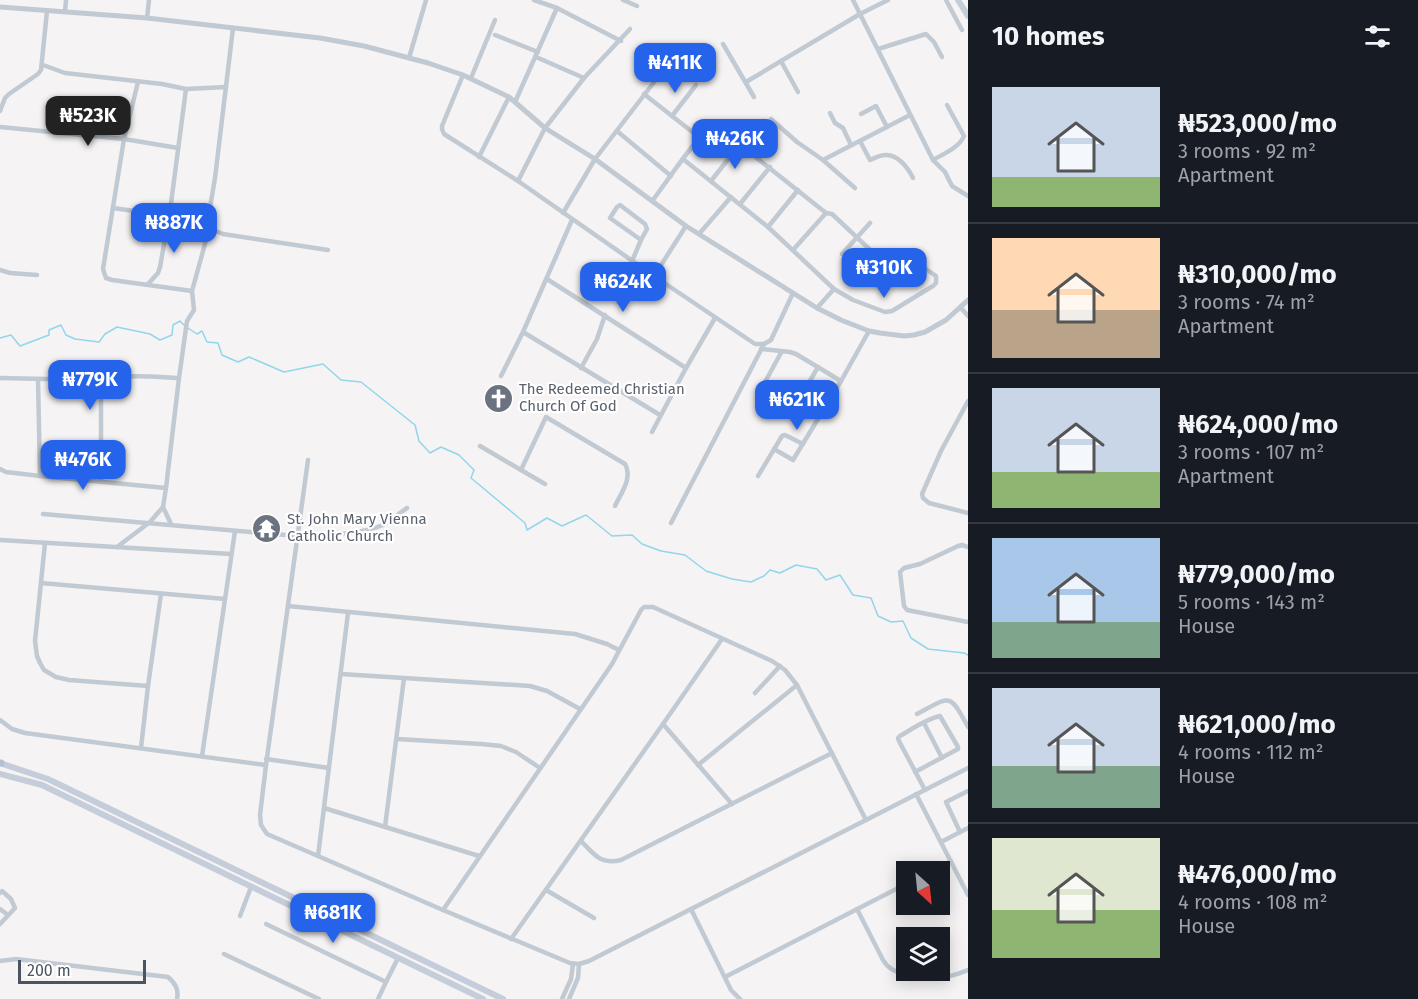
<!DOCTYPE html>
<html lang="en">
<head>
<meta charset="utf-8">
<style>
  :root { --surface:#171b24; --page:#242831; --text:#f1f3f6; --muted:#9ea1a6; --line:#363941; --accent:#2563eb }
  body { margin:0; font-family:"Fira Sans",sans-serif; background:var(--page); color:var(--text); height:100vh; display:flex; flex-direction:column; font-size:22px; white-space:nowrap }
  * { box-sizing:border-box; margin:0 }
  p { font-size:20px; color:var(--muted) }
  .icon { flex:none; width:33px; height:33px; fill:none; stroke:currentColor; stroke-width:2; stroke-linecap:round; stroke-linejoin:round }
  .map { position:relative; flex:1; overflow:hidden }
  .side { display:flex; flex-direction:column; background:var(--surface); width:450px }
  .side>* { flex:none }
  .needle { width:39px; rotate:153deg }
  .fabs { position:absolute; left:896px; top:861px; display:grid; gap:12px }
  .fabs a { display:grid; place-items:center; width:54px; height:54px; border-radius:0px; background:var(--surface); box-shadow:0 3px 15px #0003; font-size:30px }
  .scale { position:absolute; left:18px; bottom:15px; width:128px; box-sizing:border-box; padding-left:6px; border:3px solid #4a5561; border-top:0; font-size:16px; line-height:21px; white-space:nowrap; color:#4a5561; -webkit-text-stroke:4px #fff; paint-order:stroke }
  .price { position:absolute; translate:-50% -51px; padding:0 14px; border-radius:12px; background:var(--accent); color:#fff; font-size:20px; line-height:39px; filter:drop-shadow(0 2px 3px #0008) }
  .price::after { content:''; position:absolute; left:50%; top:36px; width:18px; height:14px; margin-left:-9px; background:inherit; clip-path:polygon(0 0,100% 0,50% 100%) }
  .price.selected { background:#222; color:#fff }
  ul { padding:0; list-style:none }
  li { display:flex; align-items:center; gap:18px; height:150px; padding:0 24px }
  li+li { border-top:2px solid var(--line) }
  li span { display:grid; place-items:center; flex:none; width:168px; height:120px; border-radius:0px; color:#555 }
  li>.icon { margin-inline-start:auto }
  span .icon { width:72px; height:72px; fill:#fffc; stroke-width:1 }
  li b { font-size:26px }
  h2 { display:flex; justify-content:space-between; align-items:center; height:72px; padding:0 24px; font-size:26px }
  main { display:flex; flex:1; min-height:0 }
  .map>svg:first-child { display:block }
  .lines { fill:none; stroke-linecap:round; stroke-linejoin:round }
  .stream { stroke:#91d6ed; stroke-width:1.5 }
  .minor { stroke:#c1c9d2; stroke-width:4.5 }
  .tertiary { stroke:#c1c9d2; stroke-width:5 }
  .secondary { stroke:#c4cdd9; stroke-width:6 }
  .primary { stroke:#b3c1d1; stroke-width:7 }
  .labels { text-anchor:middle; dominant-baseline:central; stroke-width:4.5; stroke-linejoin:round; paint-order:stroke }
  .worship-label { font-size:15px; fill:#5b616d; stroke:#fff; text-anchor:start }
</style>
</head>
<body>
<main>
<div class="map">
<svg width="968" height="999" viewBox="0 0 968 999">
  <rect width="100%" height="100%" fill="#f5f3f3"/>
  <g class="lines">
    <g class="stream">
      <path d="M188,328L197,334L202,331L207,342L218,343L222,355L238,362L249,357L284,372L323,364L341,380L361,382L415,425L419,441L430,453L441,447L459,455L474,470L471,478L525,523L527,530L547,518L562,526L586,515L612,536L632,535L642,544L661,551L685,555L706,571L732,579L751,582L764,576L770,570L780,573L796,565L817,569L826,580L840,575L853,595L871,598L878,616L891,622L903,621L911,638L928,649L964,653L968,655"/>
      <path d="M0,338L11,335L20,346L49,335V330L61,325L66,335L75,339L99,342L105,334L117,327L150,334L160,340L172,335L173,325L180,321L184,325"/>
    </g>
    <g class="minor">
      <path d="M534,0L557,8L621,41"/>
      <path d="M623,0L637,6"/>
      <path d="M853,0L933,160L945,172L952,186L968,196"/>
      <path d="M946,0L962,30"/>
      <path d="M65,12L66,0"/>
      <path d="M147,18L149,0"/>
      <path d="M233,28L215,178L208,219V228L223,234L328,250"/>
      <path d="M495,35L538,52"/>
      <path d="M723,44L754,97"/>
      <path d="M878,49L926,34L934,42L942,57"/>
      <path d="M536,57L584,78"/>
      <path d="M409,58L426,0"/>
      <path d="M781,61L798,92"/>
      <path d="M43,65L65,73L162,84L186,89L226,87"/>
      <path d="M463,75L442,126V129L444,134L518,181L654,276L755,344H764L771,340L793,293"/>
      <path d="M471,78L495,20"/>
      <path d="M138,82L124,139L103,269L106,278L112,280L192,291"/>
      <path d="M746,82L860,14L888,0"/>
      <path d="M644,94L700,138"/>
      <path d="M515,102L557,8"/>
      <path d="M0,111L5,98L9,94L38,74L41,70L47,11"/>
      <path d="M830,113L835,123L843,128L851,145"/>
      <path d="M861,114L876,106L887,127"/>
      <path d="M672,116L696,85"/>
      <path d="M771,119L797,142L823,160L855,188"/>
      <path d="M0,127L124,139L178,148"/>
      <path d="M617,131L671,176"/>
      <path d="M860,141L870,160C875,158 880,155 885,155C898,154 908,168 913,178"/>
      <path d="M479,157L509,97"/>
      <path d="M683,159L768,227L834,289L853,300L885,312L892,311L933,286L936,283V276L926,269"/>
      <path d="M823,160L910,115"/>
      <path d="M933,160C943,154 959,148 964,136L947,105"/>
      <path d="M518,181L545,128L584,78L630,29"/>
      <path d="M711,181L740,144"/>
      <path d="M652,201C664,186 701,130 714,124L826,213L832,214L882,261L886,259L894,250L906,257"/>
      <path d="M740,204L770,167"/>
      <path d="M113,208L169,216"/>
      <path d="M170,211L208,219"/>
      <path d="M563,213L595,159L671,60"/>
      <path d="M768,227L798,190"/>
      <path d="M699,234L731,197"/>
      <path d="M793,250L826,213"/>
      <path d="M842,254L870,223"/>
      <path d="M632,261L641,240L647,229L645,224L620,205L617,207L610,218L641,240"/>
      <path d="M0,270L10,273L37,275"/>
      <path d="M654,276L686,226"/>
      <path d="M547,279L686,368"/>
      <path d="M148,284L158,273L160,267L170,211L186,89"/>
      <path d="M817,308L834,289"/>
      <path d="M961,308L968,316"/>
      <path d="M523,332L660,415"/>
      <path d="M761,349L790,352L796,354L841,381"/>
      <path d="M782,351L765,382L795,399L800,398L818,367"/>
      <path d="M581,368L597,339L605,315"/>
      <path d="M501,376L523,332L572,220"/>
      <path d="M0,378L91,380L99,387L101,391V481"/>
      <path d="M179,378L187,321L194,310L192,291L205,244L208,228"/>
      <path d="M38,379L40,476"/>
      <path d="M91,380L109,379"/>
      <path d="M101,391L109,379C132,374 155,377 179,378L166,488"/>
      <path d="M968,401L941,451L922,494L923,498L929,503L968,513"/>
      <path d="M652,432L686,368L715,318"/>
      <path d="M480,446L545,484"/>
      <path d="M774,449L793,460L841,381L869,331"/>
      <path d="M308,460L266,765L260,815L261,825L267,834L443,910L570,963L579,964L589,961L968,768"/>
      <path d="M0,469L6,472L40,476L166,488L163,507L150,522L117,547"/>
      <path d="M521,470L546,417L625,464C633,478 621,493 615,506"/>
      <path d="M758,476L782,436L785,435L803,444"/>
      <path d="M163,507L171,524"/>
      <path d="M43,514L297,536C323,535 359,535 383,525C392,521 399,513 407,508"/>
      <path d="M671,523L764,344"/>
      <path d="M0,540L231,554"/>
      <path d="M45,543L35,641L37,656L40,663L44,670L56,677L69,680L148,686"/>
      <path d="M968,547L962,545L958,546L920,564L904,568L900,572L904,606L907,610L968,622"/>
      <path d="M41,583L225,599"/>
      <path d="M288,606L575,634L607,644L619,650"/>
      <path d="M341,674L530,686L547,691L580,709"/>
      <path d="M755,693L780,666"/>
      <path d="M917,714C951,696 949,692 968,727"/>
      <path d="M0,720L12,729L25,733L266,765"/>
      <path d="M924,723L942,758"/>
      <path d="M663,724L732,804"/>
      <path d="M397,739L481,744L501,746L516,752L540,768"/>
      <path d="M141,748L148,686L161,594"/>
      <path d="M202,756L235,531"/>
      <path d="M266,759L329,768"/>
      <path d="M698,765L797,685"/>
      <path d="M915,772L958,749V747L940,716C926,719 912,729 900,736L898,738L899,741L925,790"/>
      <path d="M916,794L968,895"/>
      <path d="M324,808L479,856"/>
      <path d="M385,827L404,678"/>
      <path d="M960,832L946,802L968,791"/>
      <path d="M581,841C595,855 600,865 621,860L832,753"/>
      <path d="M941,842L968,828"/>
      <path d="M318,856L348,613"/>
      <path d="M931,872L951,861"/>
      <path d="M546,890L594,918"/>
      <path d="M0,893L2,891L11,899L15,908L0,924"/>
      <path d="M0,909L8,915"/>
      <path d="M691,909L731,990L740,999"/>
      <path d="M857,909L883,960C888,969 896,972 906,975C928,981 947,979 968,970"/>
      <path d="M443,910L601,680L612,664L641,610L644,607H653L772,661L785,670L797,685L866,820"/>
      <path d="M240,916L251,887"/>
      <path d="M266,924L386,982L398,958"/>
      <path d="M511,939L663,724L722,639"/>
      <path d="M224,954L319,999"/>
      <path d="M0,961L16,959L168,977C175,983 179,989 177,999"/>
      <path d="M725,977L906,884"/>
      <path d="M378,999L386,982"/>
      <path d="M562,999L571,979L573,964"/>
      <path d="M569,999L578,978L579,964"/>
    </g>
    <path class="tertiary" d="M0,7L147,18L320,38L364,46L428,63L463,75L509,97L545,128L595,159L686,226L817,308L841,320L869,331L880,333L904,336L914,335L925,332L946,320L968,300"/>
    <g class="secondary">
      <path d="M958,0L968,16"/>
      <path d="M0,763L48,779L503,999"/>
      <path d="M0,774L42,785L483,999"/>
    </g>
    <path class="primary" d="M0,763H1"/>
  </g>
  <defs>
    <symbol id="church-disc" viewBox="-11 -11 22 22"><circle r="9.5" fill="#6b7280" stroke="#fff"/><path d="M-1.2-6h2.4v3.5h3.3v2.4h-3.3V6h-2.4V-.1h-3.3v-2.4h3.3Z" fill="#fff"/></symbol>
    <symbol id="temple-disc" viewBox="-11 -11 22 22"><circle r="9.5" fill="#6b7280" stroke="#fff"/><path d="M0-6L5-2H3V0L6.5 2.5H4V6H1.5V3h-3V6H-4V2.5H-6.5L-3 0V-2H-5Z" fill="#fff"/></symbol>
  </defs>
  <g fill-rule="evenodd">
    <use href="#church-disc" x="482" y="382" width="33" height="33"/>
    <use href="#temple-disc" x="250" y="512" width="33" height="33"/>
  </g>
  <g class="labels">
    <g class="worship-label">
      <text x="519" y="389">The Redeemed Christian<tspan x="519" dy="17">Church Of God</tspan></text>
      <text x="287" y="519">St. John Mary Vienna<tspan x="287" dy="17">Catholic Church</tspan></text>
    </g>
  </g>
</svg>
<div class="fabs">
<a><svg class="needle" viewBox="-14 -14 28 28"><path d="M0-13l5 13h-10z" fill="#e53935"/><path d="M0 13l5-13h-10z" fill="#9ea1a6"/></svg></a>
<a><svg class="icon" aria-label="layers" viewBox="0 0 24 24"><path d="M12 4l9 5-9 5-9-5zM3 14l9 5 9-5"/></svg></a>
</div>
<div class="scale">200 m</div>
<b class="price" style="left:675px;top:94px">₦411K</b>
<b class="price selected" style="left:88px;top:147px">₦523K</b>
<b class="price" style="left:735px;top:170px">₦426K</b>
<b class="price" style="left:174px;top:254px">₦887K</b>
<b class="price" style="left:884px;top:299px">₦310K</b>
<b class="price" style="left:623px;top:313px">₦624K</b>
<b class="price" style="left:90px;top:411px">₦779K</b>
<b class="price" style="left:797px;top:431px">₦621K</b>
<b class="price" style="left:83px;top:491px">₦476K</b>
<b class="price" style="left:333px;top:944px">₦681K</b>
</div>
<section class="side">
<h2>10 homes<svg class="icon" aria-label="filters" viewBox="0 0 24 24"><path d="M4 7h16M4 17h16"/><circle cx="9" cy="7" r="2"/><circle cx="15" cy="17" r="2"/></svg></h2>
<ul>
<li><span style="background:linear-gradient(#c9d6e8 75%,#8fb573 0)"><svg class="icon" aria-label="home" viewBox="0 0 24 24"><path d="M3 11l9-7 9 7M6 9v11h12V9"/></svg></span><div><b>₦523,000/mo</b><p>3 rooms · 92 m²</p><p>Apartment</p></div></li>
<li><span style="background:linear-gradient(#ffd9b3 60%,#b9a48a 0)"><svg class="icon" aria-label="home" viewBox="0 0 24 24"><path d="M3 11l9-7 9 7M6 9v11h12V9"/></svg></span><div><b>₦310,000/mo</b><p>3 rooms · 74 m²</p><p>Apartment</p></div></li>
<li><span style="background:linear-gradient(#c9d6e8 70%,#8fb573 0)"><svg class="icon" aria-label="home" viewBox="0 0 24 24"><path d="M3 11l9-7 9 7M6 9v11h12V9"/></svg></span><div><b>₦624,000/mo</b><p>3 rooms · 107 m²</p><p>Apartment</p></div></li>
<li><span style="background:linear-gradient(#a9c7e8 70%,#7fa58c 0)"><svg class="icon" aria-label="home" viewBox="0 0 24 24"><path d="M3 11l9-7 9 7M6 9v11h12V9"/></svg></span><div><b>₦779,000/mo</b><p>5 rooms · 143 m²</p><p>House</p></div></li>
<li><span style="background:linear-gradient(#c9d6e8 65%,#7fa58c 0)"><svg class="icon" aria-label="home" viewBox="0 0 24 24"><path d="M3 11l9-7 9 7M6 9v11h12V9"/></svg></span><div><b>₦621,000/mo</b><p>4 rooms · 112 m²</p><p>House</p></div></li>
<li><span style="background:linear-gradient(#dfe7d0 60%,#8fb573 0)"><svg class="icon" aria-label="home" viewBox="0 0 24 24"><path d="M3 11l9-7 9 7M6 9v11h12V9"/></svg></span><div><b>₦476,000/mo</b><p>4 rooms · 108 m²</p><p>House</p></div></li>
</ul>
</section>
</main>
</body>
</html>
